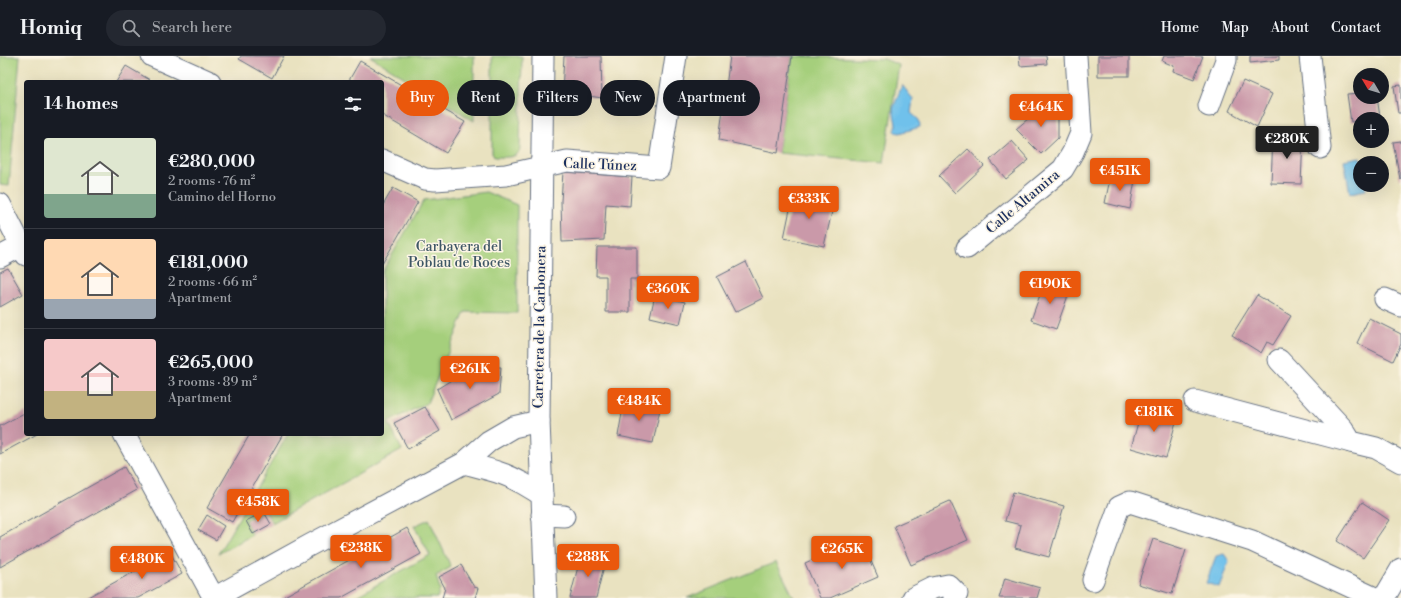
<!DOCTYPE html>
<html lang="en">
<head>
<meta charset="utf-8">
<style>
  :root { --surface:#171b24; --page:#242831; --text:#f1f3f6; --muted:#9ea1a6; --line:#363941; --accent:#ea580c }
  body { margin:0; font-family:"Libre Bodoni",serif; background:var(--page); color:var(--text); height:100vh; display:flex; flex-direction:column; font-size:15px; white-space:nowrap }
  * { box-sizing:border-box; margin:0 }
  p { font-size:13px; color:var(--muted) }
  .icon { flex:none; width:22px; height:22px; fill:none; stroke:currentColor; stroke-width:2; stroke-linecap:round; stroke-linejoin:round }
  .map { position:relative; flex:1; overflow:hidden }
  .drawer { position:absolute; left:24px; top:24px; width:360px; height:356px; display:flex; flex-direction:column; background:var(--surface); border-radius:4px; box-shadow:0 4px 16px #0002 }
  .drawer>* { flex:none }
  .hud { position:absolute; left:396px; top:24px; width:380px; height:36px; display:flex; gap:8px }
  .needle { width:26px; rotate:308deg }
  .buttons { position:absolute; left:1353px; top:12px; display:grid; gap:8px }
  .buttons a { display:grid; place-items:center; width:36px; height:36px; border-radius:50%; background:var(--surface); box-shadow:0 4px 16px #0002; font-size:20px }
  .price { position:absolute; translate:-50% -34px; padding:0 9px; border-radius:4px; background:var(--accent); color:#fff; font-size:13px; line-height:26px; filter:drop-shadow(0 1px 2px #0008) }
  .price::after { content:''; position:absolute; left:50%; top:24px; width:12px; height:9px; margin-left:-6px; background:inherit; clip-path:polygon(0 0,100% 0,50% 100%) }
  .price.active { background:#222; color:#fff }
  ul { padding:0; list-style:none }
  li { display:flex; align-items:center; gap:12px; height:100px; padding:0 20px }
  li+li { border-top:1px solid var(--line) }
  li span { display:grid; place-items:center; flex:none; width:112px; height:80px; border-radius:4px; color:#555 }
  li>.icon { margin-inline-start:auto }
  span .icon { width:48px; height:48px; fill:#fffc; stroke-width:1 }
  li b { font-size:17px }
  h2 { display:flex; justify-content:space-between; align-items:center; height:48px; padding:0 20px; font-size:17px }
  .chip { padding:0 14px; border-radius:18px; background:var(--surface); box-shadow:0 4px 16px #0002; font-size:14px; line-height:36px }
  .chip.active { background:var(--accent); color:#fff }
  header { display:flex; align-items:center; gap:24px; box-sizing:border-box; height:56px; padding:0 20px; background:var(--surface); border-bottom:1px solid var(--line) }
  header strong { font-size:19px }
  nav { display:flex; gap:22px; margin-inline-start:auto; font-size:14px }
  .search { width:280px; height:36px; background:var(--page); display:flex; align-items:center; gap:10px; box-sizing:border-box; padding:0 14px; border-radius:22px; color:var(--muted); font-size:15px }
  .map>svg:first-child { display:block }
  .green { fill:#a5cf7c; stroke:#607f6d }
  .water { fill:#70c1eb; stroke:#4678a4 }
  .building { fill:#ca99a9 }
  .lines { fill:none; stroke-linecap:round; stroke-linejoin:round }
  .minor-casing { stroke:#636e80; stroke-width:23 }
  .minor { stroke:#fff; stroke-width:21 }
  .labels { text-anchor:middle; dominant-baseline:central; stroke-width:3; stroke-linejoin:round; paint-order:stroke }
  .street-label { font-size:14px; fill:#1b2f5e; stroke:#fcf5e5 }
  .park-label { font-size:14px; fill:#3e5766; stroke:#fcf5e5 }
</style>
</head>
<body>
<header>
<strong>Homiq</strong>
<div class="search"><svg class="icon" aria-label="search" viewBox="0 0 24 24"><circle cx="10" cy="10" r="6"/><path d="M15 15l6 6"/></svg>Search here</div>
<nav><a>Home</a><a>Map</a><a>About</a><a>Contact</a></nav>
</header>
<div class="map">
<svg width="1401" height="542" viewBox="0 0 1401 542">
  <rect width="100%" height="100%" fill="#fcf5e5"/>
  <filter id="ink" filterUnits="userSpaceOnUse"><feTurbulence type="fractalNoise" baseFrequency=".025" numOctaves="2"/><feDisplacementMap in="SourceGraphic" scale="8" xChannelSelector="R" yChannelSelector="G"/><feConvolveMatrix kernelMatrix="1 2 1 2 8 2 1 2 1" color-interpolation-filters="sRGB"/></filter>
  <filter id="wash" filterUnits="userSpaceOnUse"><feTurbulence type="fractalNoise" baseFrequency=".012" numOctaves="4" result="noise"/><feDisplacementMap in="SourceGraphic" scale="16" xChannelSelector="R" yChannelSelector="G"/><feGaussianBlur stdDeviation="0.9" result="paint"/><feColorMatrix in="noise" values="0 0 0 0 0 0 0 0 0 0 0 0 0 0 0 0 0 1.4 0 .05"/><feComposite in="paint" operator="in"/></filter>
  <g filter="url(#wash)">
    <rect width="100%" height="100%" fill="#e9e2c0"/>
    <g class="green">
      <path d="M0,0H20L9,130L0,129Z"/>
      <path d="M370,0H474V65Z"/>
      <path d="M492,0H522L520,92C519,103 505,101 495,101L492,98Z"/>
      <path d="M792,0L884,3L899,9L884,107L778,97Z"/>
      <path d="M486,136L517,149V257L465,256L427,347L388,366L402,394L272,467L265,454L245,464L252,479L218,498L288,378H382V216L424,144Z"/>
      <path d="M429,463L451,511L436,520L440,533L437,542H353L430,499L414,470Z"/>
      <path d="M776,506L794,542H687Z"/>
    </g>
    <g class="water">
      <path d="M902,29L913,43L911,57L919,64L920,71L900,77L895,76L896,68L893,53Z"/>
      <path d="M1360,101L1361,107L1360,129H1365L1366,134L1350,137L1344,104Z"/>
      <path d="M1224,498L1229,505L1219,531L1206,527L1216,500Z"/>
    </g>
    <g id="blocks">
      <g class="building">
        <path d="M241,0H284L272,22L239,3Z"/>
        <path d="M564,0H601L602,42L562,36Z"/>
        <path d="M730,0H792L778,97L719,84Z"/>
        <path d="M1019,0H1046L1047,8L1020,10Z"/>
        <rect x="1098" y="0" width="31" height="20"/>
        <path d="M1164,0H1203L1194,23L1173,15L1174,10L1162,5Z"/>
        <path d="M1250,0H1279V4L1250,7Z"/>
        <path d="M360,5L465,66L446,97L382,59V26H348Z"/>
        <path d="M126,10L150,24L149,26H116Z"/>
        <path d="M1243,25L1272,38L1257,71L1229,55Z"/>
        <path d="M1401,29V57H1398L1394,30Z"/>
        <path d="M1360,37V41H1377L1380,61L1360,63V64L1351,66L1347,38Z"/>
        <path d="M1048,46L1058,58V82L1041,98L1016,73Z"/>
        <path d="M1273,80L1303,81L1301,128L1271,127Z"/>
        <path d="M1012,85L1029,104L1006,123L990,104Z"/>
        <path d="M1401,85V123H1400L1393,86Z"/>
        <path d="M968,93L984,110L955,137L939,120Z"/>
        <path d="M563,116L632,121L630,150L606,148L604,184L562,186L561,145Z"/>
        <path d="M1111,118L1135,124L1130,153L1105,147Z"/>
        <path d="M393,132L418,146L382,208V151Z"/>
        <path d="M793,139L834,147L824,190L784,182Z"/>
        <path d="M597,191H637V223H630V256H606V220H596Z"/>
        <path d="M746,206L763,242L735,256L717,221Z"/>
        <path d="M8,212L23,238L0,251V216Z"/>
        <path d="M1045,225L1070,234L1056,273L1031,264Z"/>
        <path d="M655,239L685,246L680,268L650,261Z"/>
        <path d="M1257,239L1291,260L1273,289L1267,286L1261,297L1232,279Z"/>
        <path d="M1369,262L1401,278V288L1393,305L1357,287Z"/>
        <path d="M467,311H501L499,338L451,364L437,333L464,316Z"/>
        <path d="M624,346L660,353L653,387L618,380Z"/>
        <path d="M425,351L440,375L408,393L394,367Z"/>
        <path d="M1142,352L1177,362L1166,402L1131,392Z"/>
        <path d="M26,356V378H37L0,398V370Z"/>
        <path d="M250,378H283L232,466L207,452Z"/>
        <path d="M124,411L137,434L0,511V481Z"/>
        <path d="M1013,436L1064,450L1049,501L1015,492L1021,469L1005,465Z"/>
        <path d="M950,445L968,484L911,509L894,470Z"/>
        <path d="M1362,446L1389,464L1363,502L1337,485Z"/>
        <path d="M264,456L271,468L253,478L246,465Z"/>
        <path d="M207,459L224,470L216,484L198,474Z"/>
        <path d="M407,472L421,498L341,542H281Z"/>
        <path d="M861,482L878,521L830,542H820L805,507Z"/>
        <path d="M1153,483L1186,494L1172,538L1138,528Z"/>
        <path d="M170,496L182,518L138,542H86Z"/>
        <path d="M581,499L605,506L596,542H570Z"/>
        <path d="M461,509L474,531L478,532L475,542H442L445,532L439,521Z"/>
        <path d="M1005,522L1040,532L1037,542H999Z"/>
      </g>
    </g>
  </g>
  <g filter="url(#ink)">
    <use href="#blocks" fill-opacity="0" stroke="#636e80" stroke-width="1"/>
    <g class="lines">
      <defs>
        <g id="minor">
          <path d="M152,0L210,26"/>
          <path d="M543,0L539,365L546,542"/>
          <path d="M1310,0L1320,92"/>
          <path d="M1209,50L1226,4V0"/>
          <path d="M382,104L425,123L435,124L506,119L567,105L659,112L676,0"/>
          <path d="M0,148L26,199"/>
          <path d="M967,192L1063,113L1073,96L1081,77L1076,0"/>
          <path d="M0,201L21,190"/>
          <path d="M1385,243L1401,250"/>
          <path d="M1279,304L1343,373L1351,386L1376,392L1401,406"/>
          <path d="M1195,345L1351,386"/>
          <path d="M124,378L214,542"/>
          <path d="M464,407C483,412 503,416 520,426C528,430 535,435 542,439"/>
          <path d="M542,459L564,460"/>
          <path d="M1093,524L1119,451L1130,446L1252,485L1375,542"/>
          <path d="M214,542L310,489L464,407L489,385L513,371L539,365"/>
          <path d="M913,542L933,532L948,529L957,538L954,542"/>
          <path d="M1384,542L1401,513"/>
        </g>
      </defs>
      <use href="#minor" class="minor-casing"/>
      <use href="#minor" class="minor"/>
    </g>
  </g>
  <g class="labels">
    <g class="street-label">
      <text transform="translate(600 109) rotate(2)">Calle Túnez</text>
      <text transform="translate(1023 146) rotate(-40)">Calle Altamira</text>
      <text transform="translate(540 271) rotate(-89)">Carretera de la Carbonera</text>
    </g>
    <g class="park-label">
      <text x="459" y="191">Carbayera del<tspan x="459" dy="16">Poblau de Roces</tspan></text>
    </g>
  </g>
</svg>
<div class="buttons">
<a><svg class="needle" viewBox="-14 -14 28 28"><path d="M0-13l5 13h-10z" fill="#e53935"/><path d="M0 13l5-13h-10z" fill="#9ea1a6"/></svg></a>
<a>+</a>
<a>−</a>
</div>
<b class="price" style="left:1041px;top:72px">€464K</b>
<b class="price active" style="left:1287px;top:104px">€280K</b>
<b class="price" style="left:1120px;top:136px">€451K</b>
<b class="price" style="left:809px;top:164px">€333K</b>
<b class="price" style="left:1050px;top:249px">€190K</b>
<b class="price" style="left:668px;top:254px">€360K</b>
<b class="price" style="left:470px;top:334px">€261K</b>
<b class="price" style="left:639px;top:366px">€484K</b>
<b class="price" style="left:1154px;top:377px">€181K</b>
<b class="price" style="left:258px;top:467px">€458K</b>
<b class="price" style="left:361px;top:513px">€238K</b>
<b class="price" style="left:842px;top:514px">€265K</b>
<b class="price" style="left:588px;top:522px">€288K</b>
<b class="price" style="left:142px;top:524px">€480K</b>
<div class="hud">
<a class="chip active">Buy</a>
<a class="chip">Rent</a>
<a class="chip">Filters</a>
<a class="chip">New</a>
<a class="chip">Apartment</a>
</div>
<section class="drawer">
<h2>14 homes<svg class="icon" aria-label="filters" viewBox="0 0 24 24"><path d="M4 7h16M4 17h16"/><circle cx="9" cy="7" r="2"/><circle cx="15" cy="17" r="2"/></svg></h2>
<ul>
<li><span style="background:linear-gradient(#dfe7d0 70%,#7fa58c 0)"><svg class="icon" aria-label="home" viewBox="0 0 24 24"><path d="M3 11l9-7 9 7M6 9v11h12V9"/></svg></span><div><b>€280,000</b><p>2 rooms · 76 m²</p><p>Camino del Horno</p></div></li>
<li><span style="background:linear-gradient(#ffd9b3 75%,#9aa5b1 0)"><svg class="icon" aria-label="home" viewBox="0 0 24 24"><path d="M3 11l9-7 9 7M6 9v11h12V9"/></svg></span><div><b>€181,000</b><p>2 rooms · 66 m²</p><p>Apartment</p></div></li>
<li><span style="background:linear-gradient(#f6c9c9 65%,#c2b280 0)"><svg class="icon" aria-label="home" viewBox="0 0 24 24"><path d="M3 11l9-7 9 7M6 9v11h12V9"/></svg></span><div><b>€265,000</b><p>3 rooms · 89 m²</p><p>Apartment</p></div></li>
</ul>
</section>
</div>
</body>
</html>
